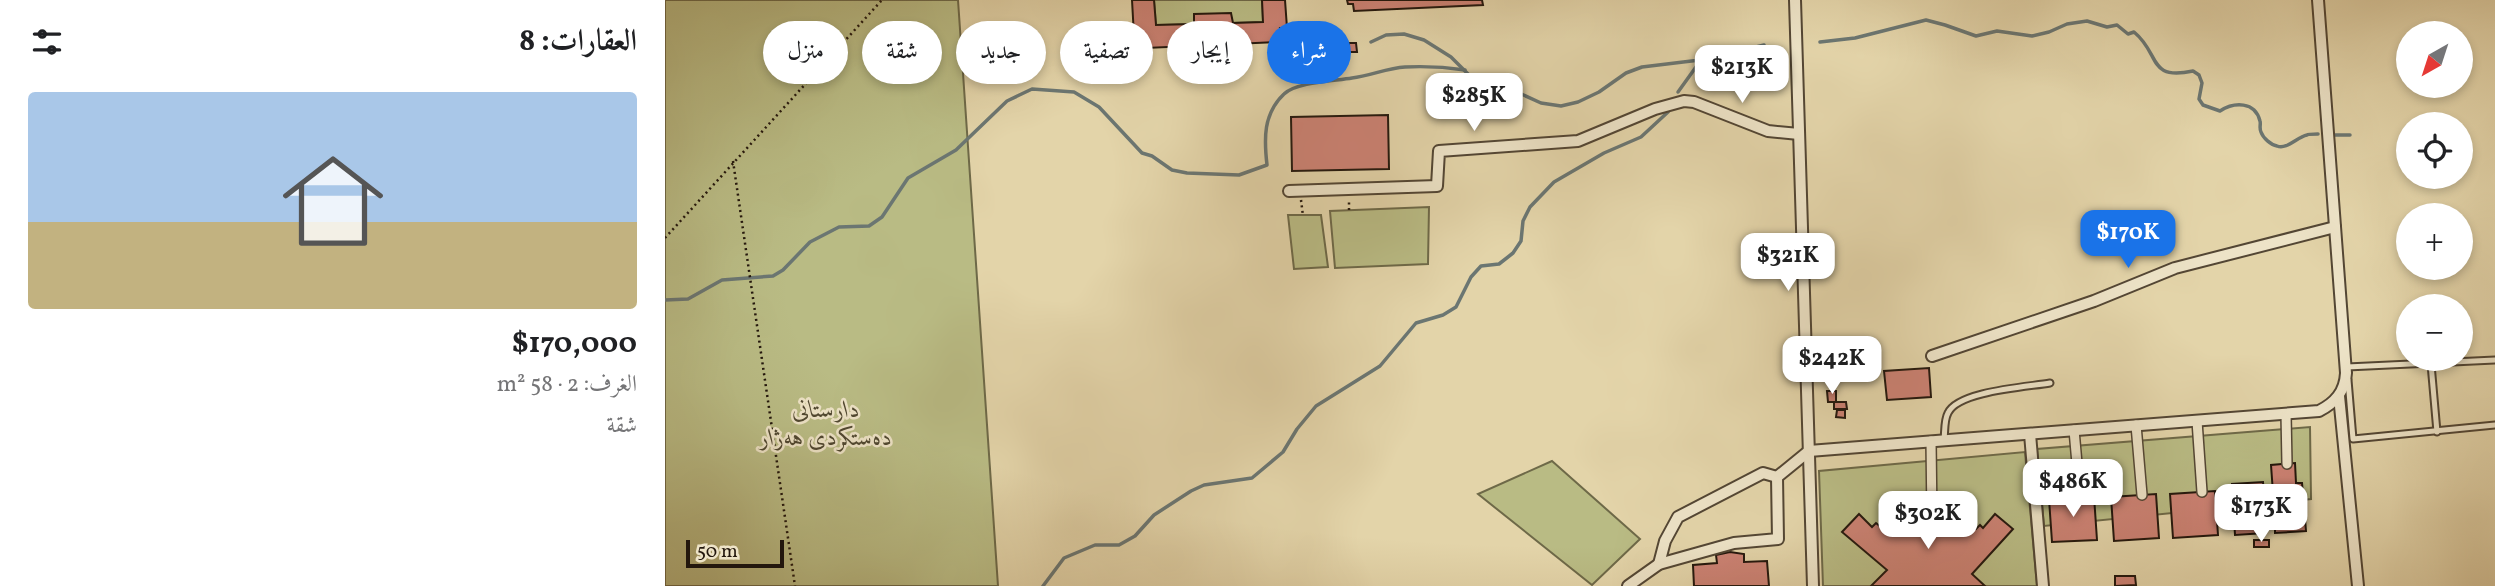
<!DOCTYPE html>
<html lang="ar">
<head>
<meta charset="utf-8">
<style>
  :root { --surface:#fff; --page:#f6f6f6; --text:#202124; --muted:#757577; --accent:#1a73e8 }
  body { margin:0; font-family:Vollkorn,Amiri,serif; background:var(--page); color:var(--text); direction:rtl; height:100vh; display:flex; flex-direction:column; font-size:26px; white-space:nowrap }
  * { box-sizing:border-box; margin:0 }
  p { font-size:23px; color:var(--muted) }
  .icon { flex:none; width:38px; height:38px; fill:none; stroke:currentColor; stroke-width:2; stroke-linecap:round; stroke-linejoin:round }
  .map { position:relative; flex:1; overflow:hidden; direction:ltr }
  .panel { display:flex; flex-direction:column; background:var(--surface); width:665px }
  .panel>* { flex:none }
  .guide { position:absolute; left:21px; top:21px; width:665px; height:63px; direction:rtl; display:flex; gap:14px }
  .needle { width:46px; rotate:219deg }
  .fabs { position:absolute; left:1731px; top:21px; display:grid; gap:14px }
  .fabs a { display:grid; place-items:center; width:77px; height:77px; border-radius:50%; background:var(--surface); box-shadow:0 4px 10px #0003; font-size:35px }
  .scale { position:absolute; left:21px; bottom:18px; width:98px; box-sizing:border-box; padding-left:7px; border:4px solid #23170d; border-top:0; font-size:19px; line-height:24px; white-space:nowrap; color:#23170d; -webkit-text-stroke:5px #ede3c7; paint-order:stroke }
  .price { position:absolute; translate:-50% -60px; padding:0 16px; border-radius:14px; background:#fff; color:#222; font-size:23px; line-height:46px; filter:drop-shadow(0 2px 4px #0008) }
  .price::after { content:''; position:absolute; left:50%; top:42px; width:21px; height:16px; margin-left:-10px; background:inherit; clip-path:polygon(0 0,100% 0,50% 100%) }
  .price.selected { background:var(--accent); color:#fff }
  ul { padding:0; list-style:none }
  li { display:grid; align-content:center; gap:14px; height:371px; padding:0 28px }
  li span { display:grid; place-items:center; height:217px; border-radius:7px; color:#555 }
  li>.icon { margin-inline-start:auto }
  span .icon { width:126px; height:126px; fill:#fffc; stroke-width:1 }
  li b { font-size:30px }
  h2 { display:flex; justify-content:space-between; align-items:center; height:84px; padding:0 28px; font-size:30px }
  .tag { padding:0 24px; border-radius:32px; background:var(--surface); box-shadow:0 4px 10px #0003; font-size:24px; line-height:63px }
  .tag.selected { background:var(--accent); color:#fff }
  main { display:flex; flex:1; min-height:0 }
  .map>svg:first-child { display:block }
  .green { fill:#b9bb84; stroke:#6e6948; stroke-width:2 }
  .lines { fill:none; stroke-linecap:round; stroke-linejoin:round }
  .stream { stroke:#6b7672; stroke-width:3.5 }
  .building { fill:#cc8274; stroke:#23170d; stroke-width:2 }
  .service-casing { stroke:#534634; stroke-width:9 }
  .pedestrian-casing { stroke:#534634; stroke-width:12 }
  .minor-casing { stroke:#534634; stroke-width:14 }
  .path { stroke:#23170d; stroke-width:2.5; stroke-dasharray:2 3.5; stroke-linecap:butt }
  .service { stroke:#ede3c7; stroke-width:5 }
  .pedestrian { stroke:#ede3c7; stroke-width:9 }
  .minor { stroke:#ede3c7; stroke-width:10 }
  .labels { text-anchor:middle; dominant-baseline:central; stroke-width:5; stroke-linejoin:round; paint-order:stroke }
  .park-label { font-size:24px; font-style:italic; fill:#504831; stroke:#ede3c7 }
</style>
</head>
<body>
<main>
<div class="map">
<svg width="1830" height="586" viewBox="0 0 1830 586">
  <rect width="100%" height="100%" fill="#e3d4a9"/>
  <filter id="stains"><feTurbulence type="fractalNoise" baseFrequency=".00286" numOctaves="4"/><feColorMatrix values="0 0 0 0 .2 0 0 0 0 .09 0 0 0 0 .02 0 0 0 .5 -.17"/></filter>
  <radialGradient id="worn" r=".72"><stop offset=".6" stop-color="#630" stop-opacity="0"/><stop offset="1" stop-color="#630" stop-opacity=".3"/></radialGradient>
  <g class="green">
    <path d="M0,0H293L333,586H0Z"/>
    <path d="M489,0H597L598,22L491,25Z"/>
    <path d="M764,207L763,264L670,268L665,211Z"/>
    <path d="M623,215H656L663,267L629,269Z"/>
    <path d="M1645,427L1646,499L1379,526L1372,449Z"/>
    <path d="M1360,452L1372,586H1158L1154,471Z"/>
    <path d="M887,461L975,539L927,585L813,494Z"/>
  </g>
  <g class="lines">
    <g class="stream">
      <path d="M706,42L721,35L739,34L759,40L786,57L813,84L829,88H843L876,103L896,106L913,102L934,92L961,73L977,67L1043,59L1099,45"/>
      <path d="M1155,42L1190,38L1261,20L1280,25L1311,36L1332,31L1367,36L1384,32L1402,24L1422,21L1442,27L1452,25L1463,34L1469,32C1496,54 1482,81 1528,71L1534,75L1537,83L1534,99L1538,105L1555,111C1569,102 1590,101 1595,121C1596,124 1594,128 1596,132C1598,138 1606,145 1612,146C1622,150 1632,137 1642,135C1643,134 1652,134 1653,134"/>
      <path d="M1013,92L1036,60"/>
      <path d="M1665,135H1685"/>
      <path d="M0,300L23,299L57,280L108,276L118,270L145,242L174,227L204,226L217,217L243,178L291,150L342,101L367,89L409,92L434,107L477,153L487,156L507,170L522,173L574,175L602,165C599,139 598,114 619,94C631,82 670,81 687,78C705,76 722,68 740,67C760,66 780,67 800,70"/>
      <path d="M378,586L399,558L430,545H454L470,536L489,515L526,491L539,485L587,478L618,452L632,429L651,406L715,366L751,323L778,315L791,307L806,277L816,266L834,264L848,253L856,241L858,221L865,207L889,182L939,153L976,137L1003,112"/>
    </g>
  </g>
  <g class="building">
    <path d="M467,0H489L491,25L529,24V14L566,13L568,23L598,22L597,0H620L622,28H615L616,35L609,36L610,42L481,48V42H474V36H469Z"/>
    <path d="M682,0H817L818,5L689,11L688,4H683Z"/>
    <path d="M684,43H691L692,52H684Z"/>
    <path d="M723,115L724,169L627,171L626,117Z"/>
    <path d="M1264,368L1266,397L1222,400L1219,371Z"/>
    <path d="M1162,391H1171V402H1163Z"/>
    <path d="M1169,402H1181L1182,409H1169Z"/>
    <path d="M1172,410H1180V418L1171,417Z"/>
    <path d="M1630,463L1631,483H1637L1641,531L1610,533V523H1600V533L1570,535L1567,484L1598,482L1599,493H1608L1606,465Z"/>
    <path d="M1550,491L1553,535L1508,538L1505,494Z"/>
    <path d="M1491,494L1494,538L1449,541L1446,497Z"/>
    <path d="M1429,496L1432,540L1387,542L1384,499Z"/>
    <path d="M1194,514L1207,527L1211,523L1216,527L1221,521L1226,525L1228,521L1240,530L1250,521L1261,519L1272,521L1286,531L1294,521L1301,526L1304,523L1311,529L1315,525L1318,528L1330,514L1348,529L1307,574L1320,586H1206L1222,570L1177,532Z"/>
    <rect x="1589" y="540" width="15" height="7"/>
    <path d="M1065,552L1079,554V562L1102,561L1104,586H1029L1028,565L1052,563L1051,555Z"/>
    <path d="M1450,576H1470L1471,585L1450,586Z"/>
  </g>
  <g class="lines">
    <defs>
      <g id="service">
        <path d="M1766,364L1772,432"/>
        <path d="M1682,367L1830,360"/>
        <path d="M1683,380L1688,439L1830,425"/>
        <path d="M1279,440C1280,432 1279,420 1283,413C1293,391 1362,387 1385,383"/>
      </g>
      <g id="pedestrian">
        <path d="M1621,414L1622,464"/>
        <path d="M1532,421L1537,492"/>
        <path d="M1471,425L1477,495"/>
        <path d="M1409,430L1415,497"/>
        <path d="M1266,441L1267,519"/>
      </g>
      <g id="minor">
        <path d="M1130,0L1148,586"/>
        <path d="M624,191L772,186L774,151L913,141L990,109L1019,101L1029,102L1103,131L1134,134"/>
        <path d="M1267,356L1429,301L1510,268L1670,227"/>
        <path d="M1674,396L1693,586"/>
        <path d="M1365,434L1378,586"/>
        <path d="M994,564L1000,541L1013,517L1098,473L1112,477"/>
        <path d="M963,586L994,564L1069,543L1113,539L1112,477L1144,451L1654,411C1670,403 1680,392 1681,373L1653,0"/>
      </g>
    </defs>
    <use href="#service" class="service-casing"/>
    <use href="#pedestrian" class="pedestrian-casing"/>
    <use href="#minor" class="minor-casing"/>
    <g class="path">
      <path d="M68,161L130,586"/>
      <path d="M636,200L638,216"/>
      <path d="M684,210V199"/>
      <path d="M0,238L217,0"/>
    </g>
    <use href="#service" class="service"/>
    <use href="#pedestrian" class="pedestrian"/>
    <use href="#minor" class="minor"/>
  </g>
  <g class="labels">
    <g class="park-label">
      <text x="161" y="411">دارستانی<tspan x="161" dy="28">دەستکردی هەژار</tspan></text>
    </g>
  </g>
  <rect width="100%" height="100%" filter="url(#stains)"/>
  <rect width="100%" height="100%" fill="url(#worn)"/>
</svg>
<div class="fabs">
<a><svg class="needle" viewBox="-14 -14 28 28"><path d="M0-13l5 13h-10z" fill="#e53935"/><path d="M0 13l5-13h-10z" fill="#757577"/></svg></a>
<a><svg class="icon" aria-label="locate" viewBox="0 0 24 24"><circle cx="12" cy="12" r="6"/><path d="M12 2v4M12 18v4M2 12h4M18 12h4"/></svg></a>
<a>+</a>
<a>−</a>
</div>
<div class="scale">50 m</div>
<b class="price" style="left:1077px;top:105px">$213K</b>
<b class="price" style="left:809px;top:133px">$285K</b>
<b class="price selected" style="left:1463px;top:270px">$170K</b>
<b class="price" style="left:1123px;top:293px">$321K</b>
<b class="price" style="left:1167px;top:396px">$242K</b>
<b class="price" style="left:1408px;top:519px">$486K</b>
<b class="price" style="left:1596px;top:544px">$173K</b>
<b class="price" style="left:1263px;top:551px">$302K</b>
<div class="guide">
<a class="tag selected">شراء</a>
<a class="tag">إيجار</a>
<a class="tag">تصفية</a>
<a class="tag">جديد</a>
<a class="tag">شقة</a>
<a class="tag">منزل</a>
</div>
</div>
<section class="panel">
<h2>العقارات: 8<svg class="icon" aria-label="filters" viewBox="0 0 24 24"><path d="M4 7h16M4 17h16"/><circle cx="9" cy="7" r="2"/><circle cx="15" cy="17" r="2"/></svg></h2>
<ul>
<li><span style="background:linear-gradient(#a9c7e8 60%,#c2b280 0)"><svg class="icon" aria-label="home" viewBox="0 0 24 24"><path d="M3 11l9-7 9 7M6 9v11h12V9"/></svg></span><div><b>$170,000</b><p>الغرف: 2 · 58 m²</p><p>شقة</p></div></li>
</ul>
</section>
</main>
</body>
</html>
